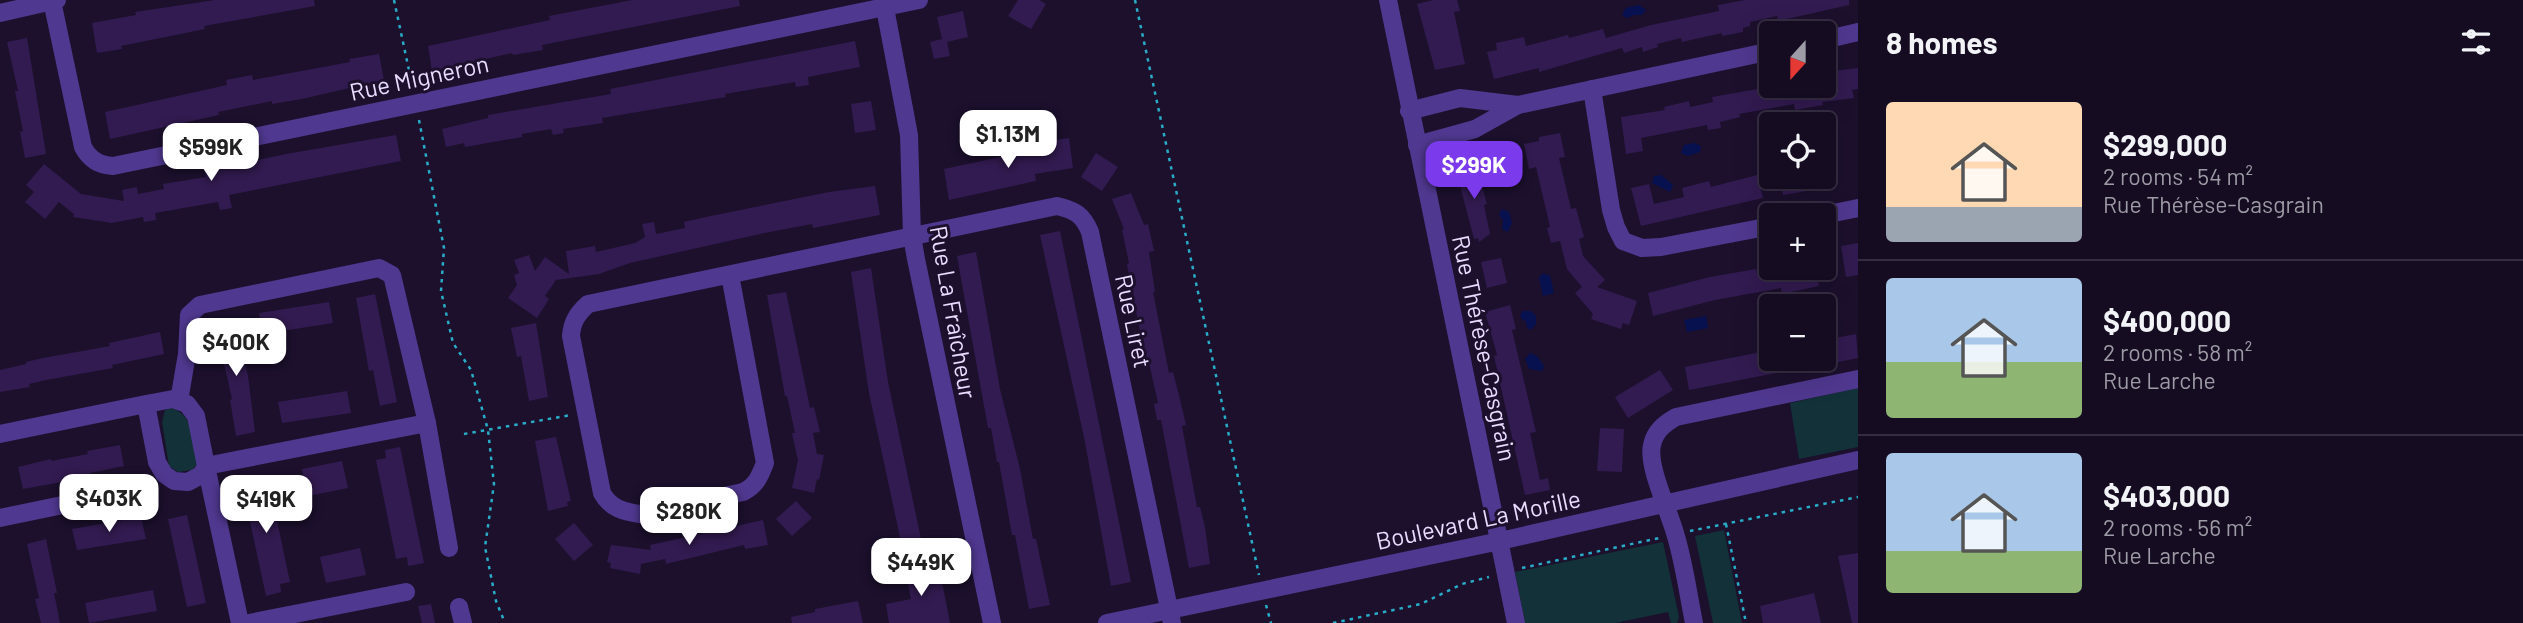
<!DOCTYPE html>
<html lang="en">
<head>
<meta charset="utf-8">
<style>
  :root { --surface:#150c22; --page:#1e152a; --text:#f1f3f6; --muted:#9d9ba5; --line:#342c40; --accent:#7c3aed }
  body { margin:0; font-family:Barlow,sans-serif; background:var(--page); color:var(--text); height:100vh; display:flex; flex-direction:column; font-size:26px; white-space:nowrap }
  * { box-sizing:border-box; margin:0 }
  p { font-size:23px; color:var(--muted) }
  .icon { flex:none; width:38px; height:38px; fill:none; stroke:currentColor; stroke-width:2; stroke-linecap:round; stroke-linejoin:round }
  .map { position:relative; flex:1; overflow:hidden }
  .details { display:flex; flex-direction:column; background:var(--surface); width:665px }
  .details>* { flex:none }
  .needle { width:46px; rotate:201deg }
  .buttons { position:absolute; left:1759px; top:21px; display:grid; gap:14px }
  .buttons a { display:grid; place-items:center; width:77px; height:77px; border-radius:7px; background:var(--surface); box-shadow:0 7px 28px #0002,0 0 0 2px var(--line); font-size:35px }
  .price { position:absolute; translate:-50% -60px; padding:0 16px; border-radius:14px; background:#fff; color:#222; font-size:23px; line-height:46px; filter:drop-shadow(0 2px 4px #0008) }
  .price::after { content:''; position:absolute; left:50%; top:42px; width:21px; height:16px; margin-left:-10px; background:inherit; clip-path:polygon(0 0,100% 0,50% 100%) }
  .price.current { background:var(--accent); color:#fff }
  ul { padding:0; list-style:none }
  li { display:flex; align-items:center; gap:21px; height:175px; padding:0 28px }
  li+li { border-top:2px solid var(--line) }
  li span { display:grid; place-items:center; flex:none; width:196px; height:140px; border-radius:7px; color:#555 }
  li>.icon { margin-inline-start:auto }
  span .icon { width:84px; height:84px; fill:#fffc; stroke-width:1 }
  li b { font-size:30px }
  h2 { display:flex; justify-content:space-between; align-items:center; height:84px; padding:0 28px; font-size:30px }
  main { display:flex; flex:1; min-height:0 }
  .map>svg:first-child { display:block }
  .green { fill:#123138 }
  .water { fill:#07114f }
  .building { fill:#321b50 }
  .lines { fill:none; stroke-linecap:round; stroke-linejoin:round }
  .path { stroke:#29acc7; stroke-width:2.5; stroke-dasharray:3.5 5; stroke-linecap:butt }
  .minor { stroke:#4f388f; stroke-width:18 }
  .labels { text-anchor:middle; dominant-baseline:central; stroke-width:6; stroke-linejoin:round; paint-order:stroke }
  .street-label { font-size:24px; fill:#e8dcff; stroke:#1c102d }
</style>
</head>
<body>
<main>
<div class="map">
<svg width="1858" height="623" viewBox="0 0 1858 623">
  <rect width="100%" height="100%" fill="#1c102d"/>
  <g class="green">
    <path d="M1858,388V447L1799,459L1790,403Z"/>
    <path d="M171,408C194,414 194,443 198,463L192,470L178,472L169,466L162,422L165,410Z"/>
    <path d="M1724,530L1725,535L1742,623H1713L1695,536Z"/>
    <path d="M1663,542L1679,617L1677,623H1671L1668,612L1615,623H1525L1515,572Z"/>
  </g>
  <g class="water">
    <path d="M1639,5L1646,10L1642,15H1634L1627,18L1622,15L1626,8Z"/>
    <path d="M1694,143L1701,146L1700,152L1688,156L1681,153L1684,145Z"/>
    <path d="M1661,175L1673,185L1670,192L1652,183L1654,176Z"/>
    <path d="M1502,209L1509,212L1512,223L1508,232L1502,229L1503,220L1499,215Z"/>
    <path d="M1543,273L1550,276L1554,293L1543,296L1539,278Z"/>
    <path d="M1522,311H1531L1536,316V324L1531,330L1527,328L1526,322L1520,317Z"/>
    <path d="M1706,316L1708,328L1687,332L1684,320Z"/>
    <path d="M1530,353L1537,356L1544,366L1542,371L1529,369L1525,359Z"/>
  </g>
  <g class="building">
    <path d="M215,0H314L315,6L204,26L205,29L121,46L122,49L97,53L92,23L136,15L135,12Z"/>
    <path d="M632,0H739L740,6L542,45L543,50L513,55L512,53L432,71L428,46L550,20L549,16Z"/>
    <path d="M1018,0H1039L1046,4L1031,29L1008,16Z"/>
    <path d="M1433,0H1457L1460,11L1454,12L1465,64L1435,70L1417,4Z"/>
    <path d="M1745,0H1849V5L1778,21L1777,16L1750,22V26L1743,28V32L1722,36V33L1682,42L1681,38L1657,44L1658,47L1643,52L1642,47L1624,53L1622,48L1539,72V68L1494,79L1487,52L1497,50L1496,43L1524,37L1526,46L1568,35L1569,38L1603,29L1606,38L1651,25L1719,11L1718,5Z"/>
    <path d="M963,11L968,37L947,42L950,56L934,59L930,42L942,39L937,17Z"/>
    <path d="M27,38L46,154L25,158L20,132L23,131L15,91H18L7,42Z"/>
    <path d="M855,41L860,67L808,77L809,85L796,87L795,82L725,94L726,97L602,118L603,123L563,129L564,133L553,135L551,129L522,134V137L465,147L464,143L446,147L442,129L488,118V115L611,94L610,89Z"/>
    <path d="M379,54L384,80L302,99L272,104V101L218,112L219,115L110,139L105,112L227,85L226,80L252,75L253,80L350,62L349,59Z"/>
    <path d="M1858,68V89L1852,90L1854,98L1822,102L1823,105L1795,110L1794,104L1739,114L1740,117L1720,122L1721,128L1708,130L1707,125L1641,138L1643,151L1626,154L1621,117L1665,110L1664,107L1689,101L1690,107L1713,102L1712,97L1775,86H1827V79L1835,78L1834,71Z"/>
    <path d="M871,101L876,130L855,133L851,104Z"/>
    <path d="M1560,133L1565,157L1559,158L1571,209L1576,208L1584,237L1579,239L1583,256L1605,280L1597,287L1637,301L1629,325L1623,323L1621,329L1591,319L1593,314L1575,293L1582,287L1567,269L1560,241L1551,243L1547,228L1550,227L1536,167L1529,169L1524,144L1539,141V137Z"/>
    <path d="M396,135L401,161L229,195L232,208L220,210L218,202L155,213L156,220L144,222L143,217L112,223L73,217L74,214L59,202L45,219L25,202L34,192L26,185L44,164L81,194L124,201L122,190L137,187L138,194L164,189L163,184L206,177L205,172L286,154Z"/>
    <path d="M1069,138L1073,168L1035,174L1036,181L949,200L944,169L1043,148L1042,142Z"/>
    <path d="M1096,153L1118,167L1102,191L1081,177Z"/>
    <path d="M1476,165L1487,204L1484,205L1490,234L1479,242L1478,238L1474,239L1456,170Z"/>
    <path d="M1757,175L1763,198L1641,226L1631,188L1649,184L1654,204L1684,197L1682,188L1709,181L1711,187Z"/>
    <path d="M1780,177H1822L1824,188L1783,195Z"/>
    <path d="M875,186L880,215L813,228L812,224L760,234L630,263L599,274L556,280L545,296L549,299L537,318L508,298L517,285L514,275L519,273L514,260L529,255L535,271L545,257L569,274L566,251L595,246L596,252L635,243L645,237L642,224L654,222L656,234L685,228L684,222L706,217L829,192Z"/>
    <path d="M1131,193L1144,225L1148,224L1154,251L1149,252L1155,292H1153L1169,373L1173,372L1180,399L1186,425L1182,426L1197,507H1200L1205,527L1210,564L1189,568L1161,420H1157L1154,404L1158,403L1149,363H1146L1131,284L1127,264L1129,263L1122,230L1124,229L1112,199Z"/>
    <path d="M1060,231L1131,582L1111,586L1085,442L1040,235Z"/>
    <path d="M1858,243V275L1846,277L1841,246Z"/>
    <path d="M976,252L1000,389L1020,469L1033,539H1036L1050,605L1029,609L1015,535H1012L999,462H997L991,428H988L957,256Z"/>
    <path d="M1501,258L1507,283L1487,288L1481,262Z"/>
    <path d="M871,268L888,382L921,539L901,542L869,393L851,272Z"/>
    <path d="M1783,268H1815L1819,286L1782,294L1781,288L1715,300L1653,316L1648,293L1710,277L1756,269L1757,273Z"/>
    <path d="M786,292L810,408L814,407L820,432L813,433L817,454L824,455L819,480L817,479L814,493L792,488L798,460L792,433H795L787,396H785L767,295Z"/>
    <path d="M375,294L397,402L380,406L373,370L369,371L356,298Z"/>
    <path d="M329,302L333,323L263,334L259,313Z"/>
    <path d="M1510,305L1516,329L1512,330L1536,432L1530,433L1540,480L1548,478L1550,490L1525,495L1494,356L1497,355L1485,312Z"/>
    <path d="M234,320L248,376L255,432L236,436L230,400L232,399L215,324Z"/>
    <path d="M536,323L548,397L529,401L521,356L517,357L511,328Z"/>
    <path d="M160,332L164,354L112,365L113,368L46,380L29,384L30,387L0,392V370L26,364V362L43,358L110,346L109,343Z"/>
    <path d="M1856,334L1858,358L1824,365V340Z"/>
    <path d="M1771,350V359H1817L1818,365L1689,390L1685,367Z"/>
    <path d="M1660,370L1673,390L1628,418L1615,397Z"/>
    <path d="M347,391L351,413L282,423L278,402Z"/>
    <path d="M1600,428L1624,429L1622,472L1597,471Z"/>
    <path d="M556,437L571,501L567,502L568,506L548,511L535,441Z"/>
    <path d="M120,445L124,466L90,473L91,476L73,480L23,489L18,467L51,459V461L88,454L87,451Z"/>
    <path d="M400,447L424,563L408,566L407,557L396,559L376,460L386,458L385,450Z"/>
    <path d="M342,461L348,488L308,496L302,469Z"/>
    <path d="M257,477L258,485L269,483L290,582L280,584L281,592L266,596L241,480Z"/>
    <path d="M796,501L812,518L792,536L776,519Z"/>
    <path d="M187,515L206,603L187,607L168,519Z"/>
    <path d="M141,517L146,539L77,550L72,529Z"/>
    <path d="M763,520L768,545L745,549L744,545L666,564L665,559L641,564L640,574L610,568L611,563L607,562L611,545L651,550L650,545Z"/>
    <path d="M574,523L593,545L574,561L555,539Z"/>
    <path d="M46,539L57,593H54L60,623H41L35,599L39,598L27,544Z"/>
    <path d="M360,548L366,575L326,583L320,557Z"/>
    <path d="M1858,553V623H1852L1838,556Z"/>
    <path d="M926,561L930,568L939,566L950,623H889L886,604L911,599L904,566Z"/>
    <path d="M153,590L157,611L89,623L85,603Z"/>
    <path d="M1814,593L1821,623H1763L1760,606Z"/>
    <path d="M858,601L863,623H792L791,617L815,612V609Z"/>
    <path d="M431,604L435,623H422L418,606Z"/>
  </g>
  <g class="lines">
    <g class="path">
      <path d="M394,0L413,89"/>
      <path d="M1135,0L1259,575"/>
      <path d="M419,120L444,248L441,291L453,343L471,370L488,430L494,484L485,547L496,601L505,623"/>
      <path d="M464,434L571,415"/>
      <path d="M1726,524L1746,623"/>
      <path d="M1690,531L1858,497"/>
      <path d="M1522,568L1659,538"/>
      <path d="M1266,605L1271,623"/>
      <path d="M1333,623L1421,604L1462,584L1489,577"/>
    </g>
    <g class="minor">
      <path d="M1388,0L1516,623"/>
      <path d="M52,1L83,147C90,160 99,165 113,166L919,0"/>
      <path d="M885,8L909,135L912,236L916,259L992,623"/>
      <path d="M0,13L57,0"/>
      <path d="M1824,40L1858,32"/>
      <path d="M1592,89L1611,210L1616,227L1623,241L1642,248L1661,247L1771,226"/>
      <path d="M1409,111L1460,98L1518,105L1771,51"/>
      <path d="M1417,145L1475,129L1518,105"/>
      <path d="M1824,215L1858,208"/>
      <path d="M730,275L765,463C760,476 756,486 743,492L640,514C624,512 610,508 602,493L571,336C572,322 577,314 588,304L1057,206C1075,210 1083,215 1090,232L1172,623"/>
      <path d="M179,401L187,354L189,315L200,305L379,268L392,275L427,423L449,548"/>
      <path d="M0,434L146,404L173,399L187,404L196,416L206,466L201,475L188,482L174,481L164,474L157,462L146,404"/>
      <path d="M0,518L130,491"/>
      <path d="M459,607L463,623"/>
      <path d="M240,623L206,466L427,423"/>
      <path d="M249,623L406,592"/>
      <path d="M1107,623L1500,541L1858,460"/>
      <path d="M1694,623C1688,593 1684,562 1675,533C1669,511 1647,466 1652,445C1655,431 1664,424 1676,417L1858,379"/>
    </g>
  </g>
  <g class="labels">
    <g class="street-label">
      <text transform="translate(419 77) rotate(-12)">Rue Migneron</text>
      <text transform="translate(954 312) rotate(80)">Rue La Fraîcheur</text>
      <text transform="translate(1134 321) rotate(78)">Rue Liret</text>
      <text transform="translate(1485 348) rotate(78)">Rue Thérèse-Casgrain</text>
      <text transform="translate(1478 519) rotate(-12)">Boulevard La Morille</text>
    </g>
  </g>
</svg>
<div class="buttons">
<a><svg class="needle" viewBox="-14 -14 28 28"><path d="M0-13l5 13h-10z" fill="#e53935"/><path d="M0 13l5-13h-10z" fill="#9d9ba5"/></svg></a>
<a><svg class="icon" aria-label="locate" viewBox="0 0 24 24"><circle cx="12" cy="12" r="6"/><path d="M12 2v4M12 18v4M2 12h4M18 12h4"/></svg></a>
<a>+</a>
<a>−</a>
</div>
<b class="price" style="left:1008px;top:170px">$1.13M</b>
<b class="price" style="left:211px;top:183px">$599K</b>
<b class="price current" style="left:1474px;top:201px">$299K</b>
<b class="price" style="left:236px;top:378px">$400K</b>
<b class="price" style="left:109px;top:534px">$403K</b>
<b class="price" style="left:266px;top:535px">$419K</b>
<b class="price" style="left:689px;top:547px">$280K</b>
<b class="price" style="left:921px;top:598px">$449K</b>
</div>
<section class="details">
<h2>8 homes<svg class="icon" aria-label="filters" viewBox="0 0 24 24"><path d="M4 7h16M4 17h16"/><circle cx="9" cy="7" r="2"/><circle cx="15" cy="17" r="2"/></svg></h2>
<ul>
<li><span style="background:linear-gradient(#ffd9b3 75%,#9aa5b1 0)"><svg class="icon" aria-label="home" viewBox="0 0 24 24"><path d="M3 11l9-7 9 7M6 9v11h12V9"/></svg></span><div><b>$299,000</b><p>2 rooms · 54 m²</p><p>Rue Thérèse-Casgrain</p></div></li>
<li><span style="background:linear-gradient(#a9c7e8 60%,#8fb573 0)"><svg class="icon" aria-label="home" viewBox="0 0 24 24"><path d="M3 11l9-7 9 7M6 9v11h12V9"/></svg></span><div><b>$400,000</b><p>2 rooms · 58 m²</p><p>Rue Larche</p></div></li>
<li><span style="background:linear-gradient(#a9c7e8 70%,#8fb573 0)"><svg class="icon" aria-label="home" viewBox="0 0 24 24"><path d="M3 11l9-7 9 7M6 9v11h12V9"/></svg></span><div><b>$403,000</b><p>2 rooms · 56 m²</p><p>Rue Larche</p></div></li>
</ul>
</section>
</main>
</body>
</html>
